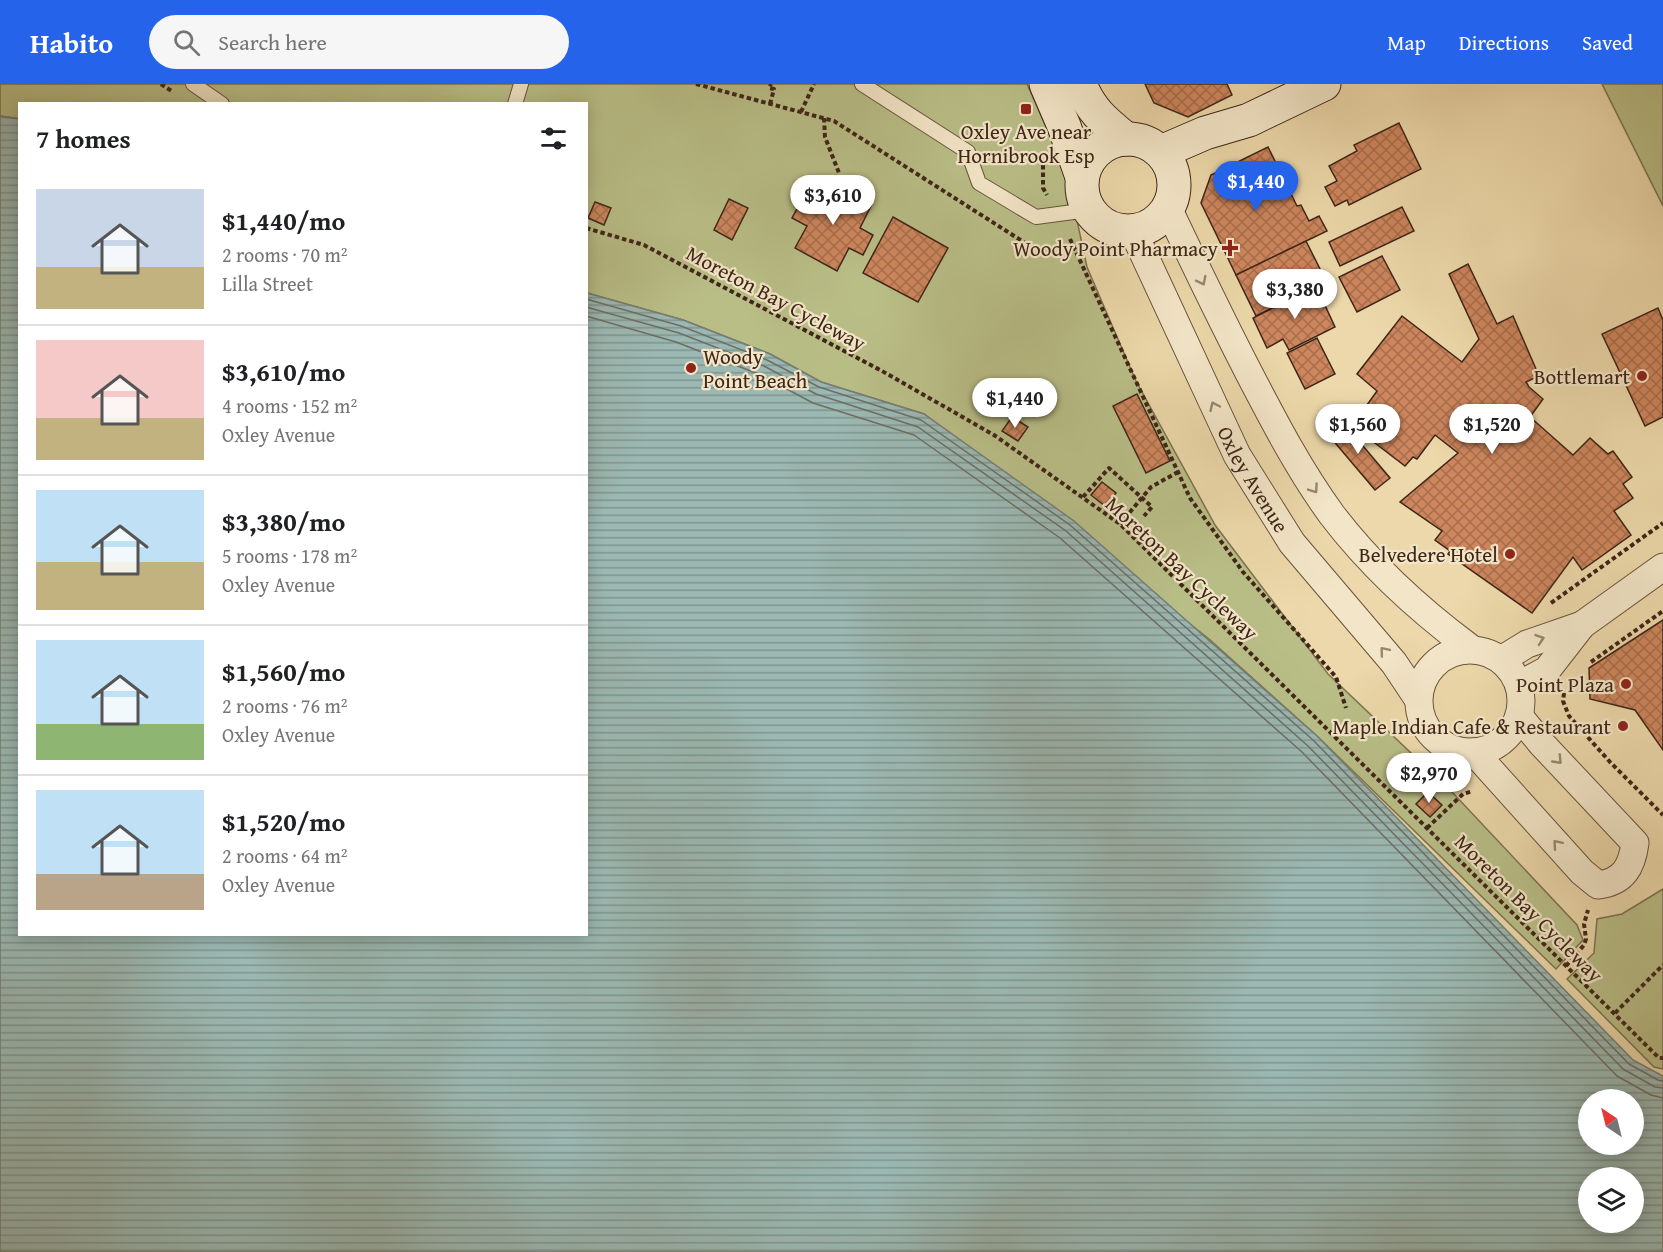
<!DOCTYPE html>
<html lang="en">
<head>
<meta charset="utf-8">
<style>
  :root { --surface:#fff; --page:#f6f6f6; --text:#202124; --muted:#757577; --line:#e0e0e0; --accent:#2563eb }
  body { margin:0; font-family:"Gentium Book Plus",serif; background:var(--page); color:var(--text); height:100vh; display:flex; flex-direction:column; font-size:22px; white-space:nowrap }
  * { box-sizing:border-box; margin:0 }
  p { font-size:20px; color:var(--muted) }
  .icon { flex:none; width:33px; height:33px; fill:none; stroke:currentColor; stroke-width:2; stroke-linecap:round; stroke-linejoin:round }
  .map { position:relative; flex:1; overflow:hidden }
  .details { position:absolute; left:18px; top:18px; width:570px; height:834px; display:flex; flex-direction:column; background:var(--surface); border-radius:0px; box-shadow:0 3px 15px #0003 }
  .details>* { flex:none }
  .needle { width:39px; rotate:325deg }
  .buttons { position:absolute; left:1578px; top:1005px; display:grid; gap:12px }
  .buttons a { display:grid; place-items:center; width:66px; height:66px; border-radius:50%; background:var(--surface); box-shadow:0 3px 15px #0003; font-size:30px }
  .price { position:absolute; translate:-50% -51px; padding:0 14px; border-radius:21px; background:#fff; color:#222; font-size:20px; line-height:39px; filter:drop-shadow(0 2px 3px #0008) }
  .price::after { content:''; position:absolute; left:50%; top:36px; width:18px; height:14px; margin-left:-9px; background:inherit; clip-path:polygon(0 0,100% 0,50% 100%) }
  .price.on { background:var(--accent); color:#fff }
  ul { padding:0; list-style:none }
  li { display:flex; align-items:center; gap:18px; height:150px; padding:0 18px }
  li+li { border-top:2px solid var(--line) }
  li span { display:grid; place-items:center; flex:none; width:168px; height:120px; border-radius:0px; color:#555 }
  li>.icon { margin-inline-start:auto }
  span .icon { width:72px; height:72px; fill:#fffc; stroke-width:1 }
  li b { font-size:26px }
  h2 { display:flex; justify-content:space-between; align-items:center; height:72px; padding:0 18px; font-size:26px }
  header { display:flex; align-items:center; gap:36px; box-sizing:border-box; height:84px; padding:0 30px; background:var(--accent); color:#fff }
  header strong { font-size:28px }
  nav { display:flex; gap:33px; margin-inline-start:auto; font-size:21px }
  .search { width:420px; height:54px; background:var(--page); display:flex; align-items:center; gap:15px; box-sizing:border-box; padding:0 21px; border-radius:33px; color:var(--muted); font-size:22px }
  .map>svg:first-child { display:block }
  .green { fill:#b9be87; stroke:#7c7250; stroke-width:1.5 }
  .water { fill:url(#water-rules); stroke:#767d74; stroke-width:1.5; fill-rule:evenodd }
  .lines { fill:none; stroke-linecap:round; stroke-linejoin:round }
  .shore { stroke:#6d6e65; stroke-width:1.5 }
  .building { fill:url(#building-cross-hatch); stroke:#3f2518; stroke-width:1.5 }
  .lane-casing { stroke:#6a523c; stroke-width:16 }
  .street-casing { stroke:#6a523c; stroke-width:29 }
  .secondary-casing { stroke:#3f2518; stroke-width:35 }
  .path { stroke:#3f2518; stroke-width:4; stroke-dasharray:4.5 3; stroke-linecap:butt }
  .lane { stroke:#f3e6c8; stroke-width:14 }
  .street { stroke:#f3e6c8; stroke-width:27 }
  .secondary { stroke:#f3e6c8; stroke-width:33 }
  .oneway { stroke:#998670 }
  .poi-dot { fill:#8f2418; stroke:#f3e6c8; stroke-width:2 }
  .labels { text-anchor:middle; dominant-baseline:central; stroke-width:4.5; stroke-linejoin:round; paint-order:stroke }
  .poi-label { font-size:21px; fill:#3f2518; stroke:#f3e6c8; text-anchor:end }
  .street-label { font-size:21px; fill:#3f2518; stroke:#f3e6c8 }
</style>
</head>
<body>
<header>
<strong>Habito</strong>
<div class="search"><svg class="icon" aria-label="search" viewBox="0 0 24 24"><circle cx="10" cy="10" r="6"/><path d="M15 15l6 6"/></svg>Search here</div>
<nav><a>Map</a><a>Directions</a><a>Saved</a></nav>
</header>
<div class="map">
<svg width="1663" height="1168" viewBox="0 0 1663 1168">
  <defs>
    <pattern id="water-rules" width="6" height="5" patternUnits="userSpaceOnUse" patternTransform="scale(1.5)"><rect width="6" height="5" fill="#9bb8b2"/><path d="M0 2.5h6" fill="none" stroke="#809590"/></pattern>
    <pattern id="building-cross-hatch" width="8" height="8" patternUnits="userSpaceOnUse" patternTransform="scale(1.5)"><rect width="8" height="8" fill="#cd865d"/><path d="M0 0l8 8M0 8l8-8" fill="none" stroke="#a86d4c"/></pattern>
  </defs>
  <rect width="100%" height="100%" fill="#ecd8aa"/>
  <filter id="stains"><feTurbulence type="fractalNoise" baseFrequency=".00333" numOctaves="4"/><feColorMatrix values="0 0 0 0 .2 0 0 0 0 .09 0 0 0 0 .02 0 0 0 .5 -.17"/></filter>
  <radialGradient id="worn" r=".72"><stop offset=".6" stop-color="#630" stop-opacity="0"/><stop offset="1" stop-color="#630" stop-opacity=".3"/></radialGradient>
  <g class="green">
    <path d="M0,0H1027L1067,90L1087,183L1136,297L1215,441L1328,590L1452,708L1577,841L1583,856L1556,885L1317,652L1209,555L924,330L821,298L770,270L683,236L587,209L586,20H20L19,35L0,32Z"/>
    <path d="M1602,0H1663V122Z"/>
    <path d="M1663,805V985L1654,983L1567,895L1594,869L1597,835L1622,830Z"/>
  </g>
  <path class="water" d="M0,32L20,35V850H586L587,209L683,236L770,270L821,298L924,330L1074,437L1317,652L1633,976L1663,992V1168H0ZM1588,1016H1634V1060H1588ZM1588,1094H1634V1138H1588Z"/>
  <g class="lines">
    <g class="shore">
      <path d="M586,215L681,242L767,276L819,303L921,336L1070,441L1313,656L1629,980L1658,996L1663,997"/>
      <path d="M586,223L679,249L764,282L816,310L918,343L1066,447L1308,662L1623,985L1655,1003L1663,1004"/>
      <path d="M586,232L676,258L761,291L813,319L914,351L1060,454L1302,668L1617,992L1651,1011L1663,1014"/>
    </g>
  </g>
  <g class="building">
    <path d="M1145,0H1227L1232,11L1188,33L1154,19Z"/>
    <path d="M1399,39L1421,85L1349,121L1347,116L1335,122L1325,103L1337,97L1329,82L1357,67L1354,61Z"/>
    <path d="M1268,63L1297,122L1301,121L1309,137L1319,132L1327,147L1236,191L1201,119L1211,91Z"/>
    <path d="M830,98L872,120L860,144L873,151L863,171L849,164L837,187L795,164L807,142L792,134L804,112L818,120Z"/>
    <path d="M729,115L748,124L732,156L714,146Z"/>
    <path d="M595,118L611,124L604,141L588,134Z"/>
    <path d="M1402,123L1414,147L1340,182L1329,158Z"/>
    <path d="M893,133L948,164L918,218L863,189Z"/>
    <path d="M1306,157L1326,197L1256,232L1236,191Z"/>
    <path d="M1382,172L1400,206L1357,228L1339,193Z"/>
    <path d="M1468,180L1497,240L1513,232L1539,292L1526,298L1529,303L1543,315L1530,333L1573,371L1590,354L1608,370L1613,367L1632,393L1623,400L1633,414L1614,427L1631,451L1582,486L1573,473L1532,529L1448,470L1450,467L1435,456L1442,447L1400,418L1458,369L1435,351L1417,375L1413,373L1405,382L1354,343L1362,334L1359,332L1377,307L1357,290L1402,232L1462,278L1479,255L1449,190Z"/>
    <path d="M1316,202L1335,243L1289,266L1283,255L1267,264L1253,234Z"/>
    <path d="M1658,224L1663,236V333L1645,342L1602,250Z"/>
    <path d="M1317,254L1335,290L1305,305L1287,269Z"/>
    <path d="M1137,310L1170,377L1146,389L1113,322Z"/>
    <path d="M1012,333L1028,343L1018,357L1002,347Z"/>
    <path d="M1341,336L1390,394L1375,406L1326,348Z"/>
    <path d="M1102,398L1116,409L1106,423L1091,411Z"/>
    <path d="M1663,536V666L1635,626L1590,615L1589,584Z"/>
    <path d="M1428,708L1442,721L1430,733L1416,720Z"/>
  </g>
  <g class="lines">
    <defs>
      <g id="lane">
        <path d="M193,0L222,20"/>
        <path d="M862,0L968,68L979,99L1036,133L1088,126"/>
        <path d="M515,20L521,0"/>
      </g>
      <g id="street">
        <path d="M1168,124C1195,181 1222,237 1251,293C1276,341 1300,387 1332,431C1371,482 1418,525 1469,563"/>
        <path id="s1" d="M1133,147L1237,371L1292,459L1394,579L1418,615"/>
        <circle cx="1470" cy="617" r="51"/>
        <path d="M1501,576L1527,560L1582,541"/>
        <path d="M1519,601L1547,586L1582,541L1663,483"/>
        <path d="M1474,668L1582,788L1598,801C1624,798 1632,782 1635,759L1541,659L1519,632"/>
      </g>
      <g id="secondary">
        <path d="M1046,0L1064,42L1082,93"/>
        <path d="M1080,0C1091,27 1104,37 1126,55"/>
        <circle cx="1128" cy="101" r="46"/>
        <path d="M1161,68L1205,49L1249,36L1324,0"/>
      </g>
    </defs>
    <use href="#lane" class="lane-casing"/>
    <use href="#street" class="street-casing"/>
    <use href="#secondary" class="secondary-casing"/>
    <g class="path">
      <path d="M161,0L173,8"/>
      <path d="M696,0L834,37L1033,164L1075,165"/>
      <path d="M770,20L774,5L769,4L771,0"/>
      <path d="M801,28L814,0"/>
      <path d="M824,34L825,53L839,89L836,101"/>
      <path d="M1043,81V104L1047,111"/>
      <path d="M586,144L644,161L882,287L994,351L1120,440L1659,974H1663"/>
      <path d="M1070,155L1190,414L1243,488L1336,593L1346,624"/>
      <path d="M1083,413L1109,384L1152,423L1144,432"/>
      <path d="M1120,440L1151,403L1178,388"/>
      <path d="M1551,519L1663,439"/>
      <path d="M1591,578L1663,527"/>
      <path d="M1564,609L1563,617L1569,632L1610,678L1663,731"/>
      <path d="M1427,744L1463,710L1473,707"/>
      <path d="M1566,882L1584,861L1586,855L1584,840L1588,826"/>
      <path d="M1615,929L1663,881"/>
    </g>
    <use href="#lane" class="lane"/>
    <use href="#street" class="street"/>
    <use href="#secondary" class="secondary"/>
  </g>
  <defs><path id="oneway-chevron" d="M-2-3.5L2.5 0L-2 3.5" fill="none" stroke-width="1.6" stroke-linecap="round" stroke-linejoin="round" transform="scale(1.5)"/></defs>
  <g class="oneway">
    <use href="#oneway-chevron" transform="translate(1202 197) rotate(63)"/>
    <use href="#oneway-chevron" transform="translate(1214 322) rotate(-115)"/>
    <use href="#oneway-chevron" transform="translate(1314 405) rotate(55)"/>
    <use href="#oneway-chevron" transform="translate(1540 555) rotate(-19)"/>
    <use href="#oneway-chevron" transform="translate(1384 567) rotate(-130)"/>
    <use href="#oneway-chevron" transform="translate(1558 676) rotate(46)"/>
    <use href="#oneway-chevron" transform="translate(1557 760) rotate(-131)"/>
  </g>
  <g class="poi-dot">
    <rect x="1020" y="19" width="12" height="12" rx="3"/>
    <path d="M1227 155h6v6h6v6h-6v6h-6v-6h-6v-6h6z"/>
    <circle cx="691" cy="284" r="6"/>
    <circle cx="1642" cy="292" r="6"/>
    <circle cx="1510" cy="470" r="6"/>
    <circle cx="1626" cy="600" r="6"/>
    <circle cx="1623" cy="642" r="6"/>
  </g>
  <g class="labels">
    <g class="poi-label">
      <text x="1026" y="47" text-anchor="middle">Oxley Ave near<tspan x="1026" dy="24">Hornibrook Esp</tspan></text>
      <text x="1218" y="164">Woody Point Pharmacy</text>
      <text x="703" y="272" text-anchor="start">Woody<tspan x="703" dy="24">Point Beach</tspan></text>
      <text x="1630" y="292">Bottlemart</text>
      <text x="1498" y="470">Belvedere Hotel</text>
      <text x="1614" y="600">Point Plaza</text>
      <text x="1611" y="642">Maple Indian Cafe &amp; Restaurant</text>
    </g>
    <g class="street-label">
      <text transform="translate(776 214) rotate(28)">Moreton Bay Cycleway</text>
      <text stroke="none"><textPath href="#s1" startOffset="276">Oxley Avenue</textPath></text>
      <text transform="translate(1182 484) rotate(43)">Moreton Bay Cycleway</text>
      <text transform="translate(1529 824) rotate(45)">Moreton Bay Cycleway</text>
    </g>
  </g>
  <rect width="100%" height="100%" filter="url(#stains)"/>
  <rect width="100%" height="100%" fill="url(#worn)"/>
</svg>
<div class="buttons">
<a><svg class="needle" viewBox="-14 -14 28 28"><path d="M0-13l5 13h-10z" fill="#e53935"/><path d="M0 13l5-13h-10z" fill="#757577"/></svg></a>
<a><svg class="icon" aria-label="layers" viewBox="0 0 24 24"><path d="M12 4l9 5-9 5-9-5zM3 14l9 5 9-5"/></svg></a>
</div>
<b class="price on" style="left:1256px;top:128px">$1,440</b>
<b class="price" style="left:833px;top:142px">$3,610</b>
<b class="price" style="left:1295px;top:236px">$3,380</b>
<b class="price" style="left:1015px;top:345px">$1,440</b>
<b class="price" style="left:1358px;top:371px">$1,560</b>
<b class="price" style="left:1492px;top:371px">$1,520</b>
<b class="price" style="left:1429px;top:720px">$2,970</b>
<section class="details">
<h2>7 homes<svg class="icon" aria-label="filters" viewBox="0 0 24 24"><path d="M4 7h16M4 17h16"/><circle cx="9" cy="7" r="2"/><circle cx="15" cy="17" r="2"/></svg></h2>
<ul>
<li><span style="background:linear-gradient(#c9d6e8 65%,#c2b280 0)"><svg class="icon" aria-label="home" viewBox="0 0 24 24"><path d="M3 11l9-7 9 7M6 9v11h12V9"/></svg></span><div><b>$1,440/mo</b><p>2 rooms · 70 m²</p><p>Lilla Street</p></div></li>
<li><span style="background:linear-gradient(#f6c9c9 65%,#c2b280 0)"><svg class="icon" aria-label="home" viewBox="0 0 24 24"><path d="M3 11l9-7 9 7M6 9v11h12V9"/></svg></span><div><b>$3,610/mo</b><p>4 rooms · 152 m²</p><p>Oxley Avenue</p></div></li>
<li><span style="background:linear-gradient(#bfe0f5 60%,#c2b280 0)"><svg class="icon" aria-label="home" viewBox="0 0 24 24"><path d="M3 11l9-7 9 7M6 9v11h12V9"/></svg></span><div><b>$3,380/mo</b><p>5 rooms · 178 m²</p><p>Oxley Avenue</p></div></li>
<li><span style="background:linear-gradient(#bfe0f5 70%,#8fb573 0)"><svg class="icon" aria-label="home" viewBox="0 0 24 24"><path d="M3 11l9-7 9 7M6 9v11h12V9"/></svg></span><div><b>$1,560/mo</b><p>2 rooms · 76 m²</p><p>Oxley Avenue</p></div></li>
<li><span style="background:linear-gradient(#bfe0f5 70%,#b9a48a 0)"><svg class="icon" aria-label="home" viewBox="0 0 24 24"><path d="M3 11l9-7 9 7M6 9v11h12V9"/></svg></span><div><b>$1,520/mo</b><p>2 rooms · 64 m²</p><p>Oxley Avenue</p></div></li>
</ul>
</section>
</div>
</body>
</html>
